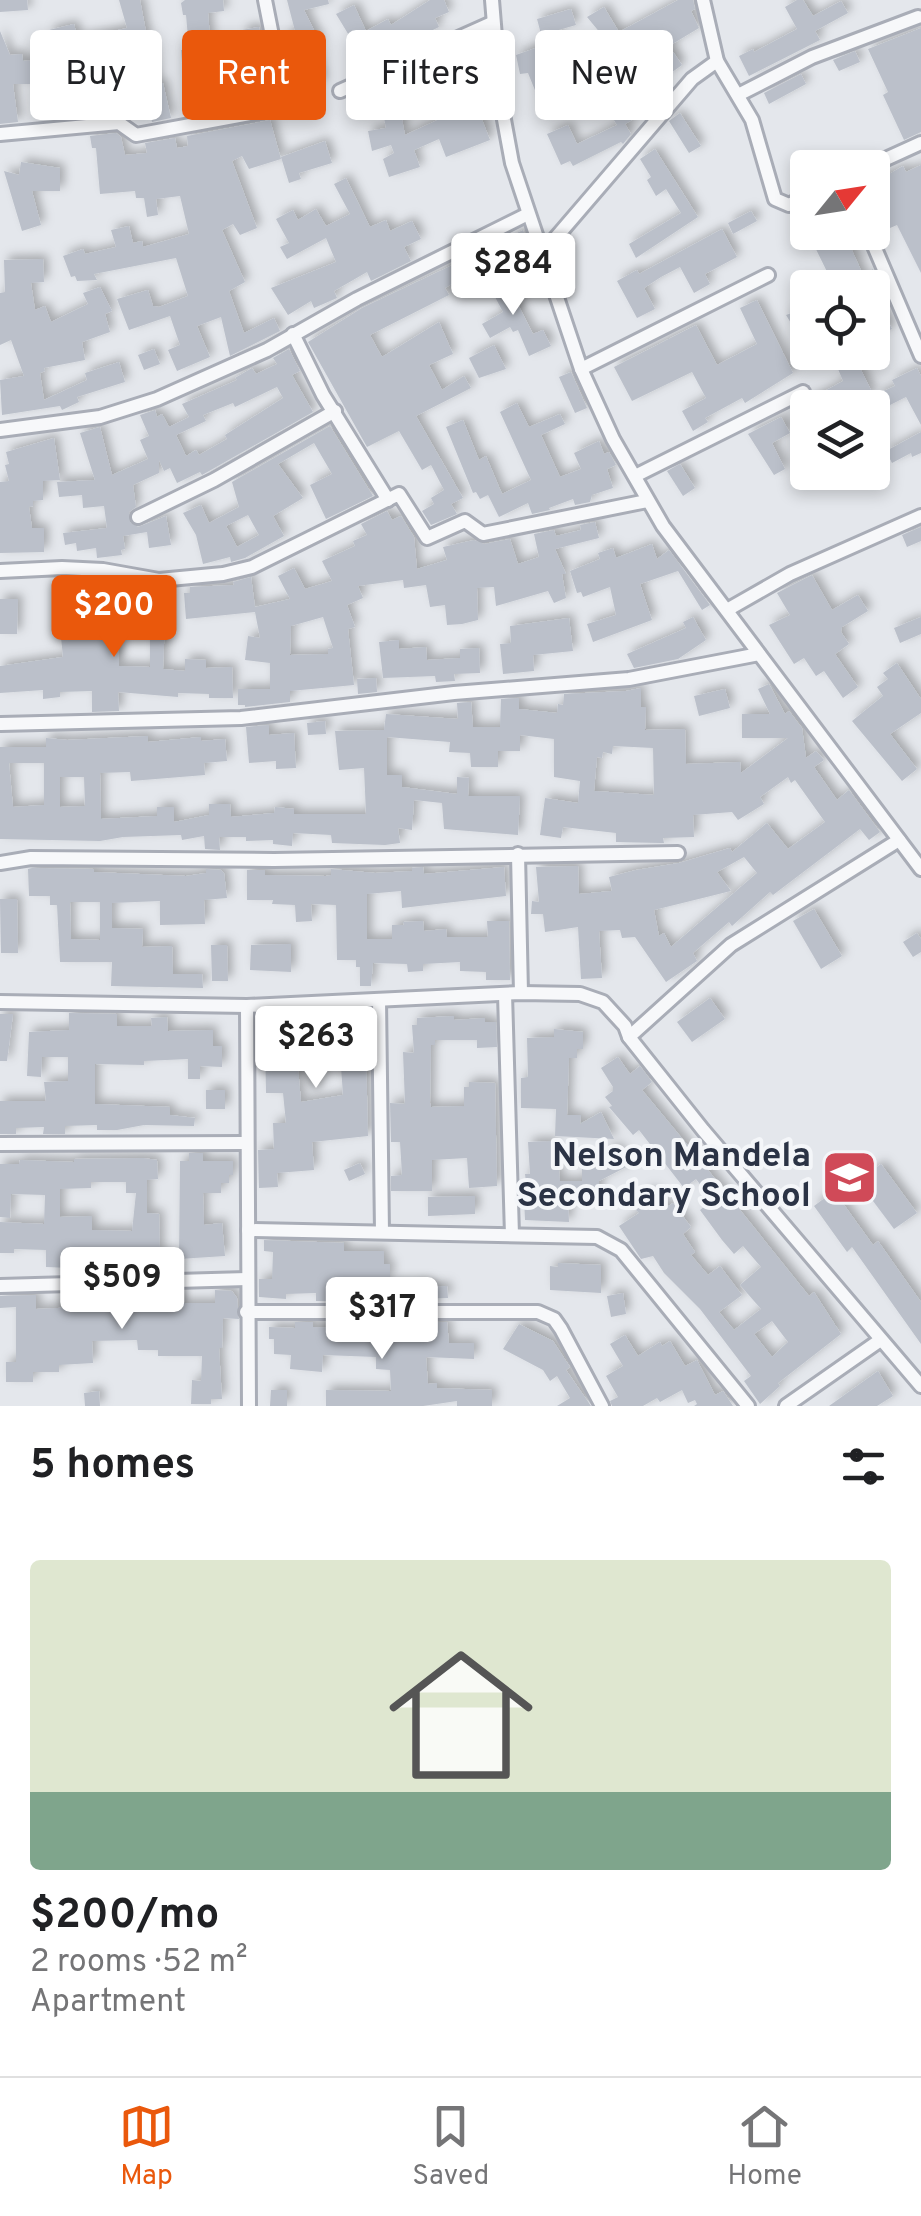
<!DOCTYPE html>
<html lang="en">
<head>
<meta charset="utf-8">
<style>
  :root { --surface:#fff; --page:#f2f2f2; --text:#202124; --muted:#757577; --line:#e0e0e0; --accent:#ea580c }
  body { margin:0; font-family:Overpass,sans-serif; background:var(--page); color:var(--text); height:100vh; display:flex; flex-direction:column; font-size:38px; white-space:nowrap }
  * { box-sizing:border-box; margin:0 }
  p { font-size:32px; color:var(--muted) }
  .icon { flex:none; width:55px; height:55px; fill:none; stroke:currentColor; stroke-width:2; stroke-linecap:round; stroke-linejoin:round }
  .map { position:relative; height:1406px; overflow:hidden }
  .drawer { display:flex; flex-direction:column; background:var(--surface); flex:1 }
  .drawer>* { flex:none }
  .top-card { position:absolute; left:30px; top:30px; width:862px; height:90px; display:flex; gap:20px }
  .needle { width:65px; rotate:60deg }
  .tools { position:absolute; left:790px; top:150px; display:grid; gap:20px }
  .tools a { display:grid; place-items:center; width:100px; height:100px; border-radius:10px; background:var(--surface); box-shadow:0 5px 15px #0003; font-size:50px }
  .price { position:absolute; translate:-50% -85px; padding:0 22px; border-radius:10px; background:#fff; color:#222; font-size:32px; line-height:65px; filter:drop-shadow(0 2px 5px #0008) }
  .price::after { content:''; position:absolute; left:50%; top:60px; width:30px; height:22px; margin-left:-15px; background:inherit; clip-path:polygon(0 0,100% 0,50% 100%) }
  .price.on { background:var(--accent); color:#fff }
  ul { padding:0; list-style:none }
  li { display:grid; align-content:center; gap:20px; height:530px; padding:0 30px }
  li+li { border-top:2px solid var(--line) }
  li span { display:grid; place-items:center; height:310px; border-radius:10px; color:#555 }
  li>.icon { margin-inline-start:auto }
  span .icon { width:180px; height:180px; fill:#fffc; stroke-width:1 }
  li b { font-size:42px }
  h2 { display:flex; justify-content:space-between; align-items:center; height:120px; padding:0 30px; font-size:42px }
  .tag { padding:0 35px; border-radius:10px; background:var(--surface); box-shadow:0 5px 15px #0003; font-size:35px; line-height:90px }
  .tag.on { background:var(--accent); color:#fff }
  .menu { display:flex; justify-content:space-around; align-items:center; height:140px; border-top:2px solid var(--line); background:var(--surface); font-size:28px; color:var(--muted) }
  .menu a { display:grid; justify-items:center; gap:5px }
  .menu .on { color:var(--accent) }
  .map>svg:first-child { display:block }
  .building { fill:#bbc0ca; fill-rule:evenodd; filter:url(#shadow) }
  .lines { fill:none; stroke-linecap:round; stroke-linejoin:round }
  .street-casing { stroke:#a9adb7; stroke-width:18 }
  .street { stroke:#f7f8fa; stroke-width:12 }
  .labels { text-anchor:middle; dominant-baseline:central; stroke-width:8; stroke-linejoin:round; paint-order:stroke }
  .poi-label { font-size:35px; font-weight:bold; fill:#2b3345; stroke:#f4f6f9; text-anchor:end }
</style>
</head>
<body>
<div class="map">
<svg width="921" height="1406" viewBox="0 0 921 1406">
  <defs>
    <filter id="shadow"><feDropShadow dx="4.5" dy="-4.5" stdDeviation="5" flood-color="#0004"/></filter>
  </defs>
  <rect width="100%" height="100%" fill="#e4e7ec"/>
  <g class="building">
    <path d="M0,0H27L28,10L0,12Z"/>
    <path d="M119,0H140L156,84L163,83L171,118L152,122L139,67H135L132,54L38,84H13L18,122L0,124V31L10,55L22,54L23,61L56,58L49,30L74,24L78,39L127,28Z"/>
    <path d="M185,0H223L224,11L208,13L212,60L247,61L242,30L259,27L265,62L260,63L265,85L258,87L261,102L235,106L233,92L209,96L210,108L186,116L181,50L189,49L186,15H183L181,3Z"/>
    <path d="M287,0H328L329,4L304,10L320,42L312,46L323,82L305,88L294,54L285,41V36L295,31Z"/>
    <path d="M430,0H444L449,12L435,18L439,27L414,39L410,31L361,55L336,14L354,5L366,31L388,19L391,25Z"/>
    <path d="M678,0H693L695,9L691,11L699,28L669,46L682,65L668,75L666,71L645,87L587,17L604,7L619,32Z"/>
    <path d="M797,0H803L813,16L841,1L848,13L815,31L820,40L749,76L739,56L753,49L754,52L797,29L785,7Z"/>
    <path d="M571,9L576,25L555,31L565,65L598,50L637,117L625,124L631,134L623,144L621,142L573,166L570,161L561,165L547,134L568,125L577,144L617,125L609,112L613,109L599,85L543,110L528,73L520,74L516,55L544,45L537,19Z"/>
    <path d="M921,28V132L904,140L883,95L888,92L868,49Z"/>
    <path d="M855,51L860,62L839,71L833,60Z"/>
    <path d="M411,70L422,95L405,102L394,78Z"/>
    <path d="M801,74L806,84L769,104L764,93Z"/>
    <path d="M117,82L122,114L86,116L85,110L43,115L39,94Z"/>
    <path d="M466,93L470,103L489,100L492,115L481,117L490,140L446,157L439,139L414,150L420,167L389,177L383,159L394,153L391,145L372,151L368,131L386,128L384,118L401,114L405,135L444,117L439,103Z"/>
    <path d="M680,113L701,146L689,153L669,121Z"/>
    <path d="M270,120L281,159L249,169L242,156L232,161L257,228L240,235L233,224L222,230L245,282L229,291L244,333L274,318L280,331L230,356L221,317L197,326L210,357L177,371L168,350L180,345L170,316L129,330L117,299L148,290L153,306L159,307L188,296L176,258L94,274L97,280L77,281L75,276L71,277L63,256L83,249L85,254L116,247L111,230L129,226L133,243L142,241L143,247L189,234L180,196L156,199L158,215L147,217L144,198H136L135,191L100,194L96,148H92L90,136L116,133L121,137L125,155L147,153L145,143L175,138L177,148L188,146L187,136Z"/>
    <path d="M325,141L332,163L299,173L301,179L289,183L281,157Z"/>
    <path d="M655,149L698,217L636,258L629,244L681,213L666,189L656,196L647,180L651,177L640,159Z"/>
    <path d="M21,162L60,168V191H32L41,225L22,231L4,171L19,175Z"/>
    <path d="M921,165V273L897,225L890,228L872,184L903,166L906,172Z"/>
    <path d="M346,178L370,227L386,220L390,231L412,221L421,239L404,247L411,261L371,281L367,272L334,291L337,298L314,308L311,301L288,315L271,288L336,262L326,238L287,259L280,247L289,243L276,219L293,210L298,220L316,209L326,226L350,214L334,184Z"/>
    <path d="M751,211L757,221L733,234L728,223Z"/>
    <path d="M722,229L737,257L705,274L710,284L694,293L680,267L661,277L644,288L655,309L637,318L617,281L637,270L639,274Z"/>
    <path d="M523,230L536,266L528,269L513,235Z"/>
    <path d="M826,232H849L855,243L850,246L869,288H835L811,239Z"/>
    <path d="M43,259L44,282L31,283L35,310L45,306L51,322L88,304L83,293L100,287L112,311L105,314L110,332L82,342L85,360L44,368L45,371L40,373L44,400L87,380L85,373L119,362L125,382L77,397L79,402L62,410L60,406L2,415L0,380L24,376L11,340L0,345V293L5,292L4,260Z"/>
    <path d="M465,259L472,272L445,288L449,295L370,335L382,357L439,322L453,354L429,365L442,390L464,376L471,388L416,416L463,498L451,504L457,514L431,525L422,511L434,504L431,498L444,490L431,465L422,470L399,431L367,447L308,342L362,308Z"/>
    <path d="M872,268L884,294L877,298L892,329L872,338Z"/>
    <path d="M502,273L533,334L543,330L551,346L529,356L518,330L513,332L510,327L490,338L482,324L503,312L486,280Z"/>
    <path d="M757,300L793,373L745,403L742,398L705,418L708,422L693,431L682,411L706,398L692,372L632,401L614,367L696,325L717,365L757,344L740,308Z"/>
    <path d="M808,307V320L794,328L786,315Z"/>
    <path d="M494,345L506,369L479,378L469,358Z"/>
    <path d="M154,349L160,364L144,370L138,355Z"/>
    <path d="M289,349L300,371L292,375L313,412L202,475L200,472L177,483L170,468L164,471L159,460V473L133,485L136,507L129,512L130,522L138,527L166,516L171,545L149,548L147,532L123,536L125,549L121,550L122,555L97,558L96,548L77,551L76,543L65,545L63,533L107,528L104,506L83,508L82,495L59,497L57,482L95,480L80,433L100,427L112,475L148,459L140,440L149,436L140,415L155,410L157,417L162,414L169,427L189,417L182,404L237,380L235,378L252,368L256,374L277,364L273,358ZM277,387L283,398L225,435L227,439L199,455L196,450L186,456L176,435L206,421L203,415L233,403L235,407Z"/>
    <path d="M831,352H852L873,394L844,408H794L843,381Z"/>
    <path d="M917,368L921,376V425L906,397L884,408L877,394L895,386L892,380Z"/>
    <path d="M571,372L587,408L575,413L559,377Z"/>
    <path d="M517,403L529,427L560,414L565,424L541,435L560,477L581,469L574,453L599,441L604,454L609,452L616,465L607,469L613,488L592,495L590,502L575,505L573,499L549,508L550,510L532,514L528,503L499,517L488,495L480,499L476,492L473,493L446,427L463,420L479,460L486,456L502,494L531,480L500,412Z"/>
    <path d="M781,417L790,433L772,443L785,469L774,475L748,434Z"/>
    <path d="M330,426L373,496L326,519L310,485L332,474L314,443L278,464L303,498L273,516L284,536L245,558L231,562L230,557L203,564L196,535L183,513L201,505L209,523L239,507L232,482ZM248,515L259,535L237,547L226,526Z"/>
    <path d="M921,432V453L912,457L911,453L892,463L886,451Z"/>
    <path d="M54,438L60,480L43,481V500L33,501V506L29,507L32,528H44V552L0,553V482L9,481L5,465L9,464L6,452Z"/>
    <path d="M680,464L695,488L683,496L667,471Z"/>
    <path d="M387,511L392,520L401,516L414,537L417,569L447,560L443,547L474,540L484,544L510,539L518,564L539,557L534,534L554,530L556,536L581,530L580,525L595,522L599,538L555,549L566,574H562L566,598L554,603L548,591L496,606L494,587L477,588L478,620L462,624L447,625L445,605L430,607L426,585L404,588L403,580L358,586L363,598L347,605L355,627L348,629L354,685L290,691V702L245,707V705H238V689H270V663L245,660L248,636L260,638L255,612L186,619L184,593H190V587L234,585L233,582L251,577L255,607L290,599L278,576L294,568L305,589L332,581L322,561L355,546L353,541L367,535L361,524ZM323,617L333,648L328,649V654L290,655L291,626Z"/>
    <path d="M921,527V541L907,547L902,535Z"/>
    <path d="M652,544L657,559L669,550L710,605L702,610L678,571L640,584L652,620L593,642L587,624L616,615L610,587L583,597L581,592L577,593L570,571L600,559L598,553L613,548L616,558Z"/>
    <path d="M812,575L832,610L858,595L868,611L842,627L841,632L849,644L835,654L858,687L843,698L824,671L816,676L804,658L794,664L769,625L790,615L777,593Z"/>
    <path d="M127,584L143,587L146,618L165,619L163,669L185,671V659L206,660V668L232,667L233,698H209V694L178,693V697L118,692L119,711L92,712V691L60,692V697L43,699V690L0,693V666L63,657L58,609L83,607V613L128,609ZM119,633H150V667L119,666Z"/>
    <path d="M0,599H18L17,634H0Z"/>
    <path d="M693,617L706,640L678,659L634,668L627,654L686,628L683,622Z"/>
    <path d="M921,617V634L900,643L894,628Z"/>
    <path d="M569,618L573,651L533,655L534,671L503,674L500,644L511,643L510,626Z"/>
    <path d="M399,640V649L426,647L427,660L460,658V649L479,648L480,673L454,674L455,681L436,682L435,676L383,678L379,642Z"/>
    <path d="M897,663L921,699V713L890,734L917,769L902,781L852,721L883,696L877,687L888,679L883,673Z"/>
    <path d="M376,678L377,692L358,694L357,679Z"/>
    <path d="M769,684L785,714L789,711L802,728L806,758L816,751L824,760L814,767L837,800L849,790L880,832L869,840L860,829L773,895L770,892L732,926L729,922L693,953L697,961L666,982L635,937L622,938L620,930L599,931L602,978L581,979L578,927L545,932L543,914H531L532,901L539,902L536,867L578,866L579,894L612,891L609,877L636,870L679,863L730,848L732,852L767,823L788,849L825,822L795,780L791,783L788,777L760,797L764,804L738,820L732,812L693,815L694,837L663,838L664,843H660L616,842V833L563,827L561,838L540,835L545,798L578,803L580,781L554,777V739L520,735V751H498V767H471L470,753L449,752L450,742L387,737V775H402V787L457,794V777L469,778L468,796H520L518,835L444,829L442,803L414,800L412,830L398,828L400,843L385,845L332,843L331,835L293,833L292,846L273,844V840L246,841V837H219L220,850L205,849L204,836L182,840L181,835L123,837L100,841L0,839V747H46V738L67,740L148,736V742L201,737V741L225,739L227,761L204,763L205,775L131,781L130,772L100,773L101,819L157,816V807H174V822L209,815V804H230L231,817L274,813L275,807L294,809V814H366L364,768L339,770L335,731L384,730L386,714L458,719L457,703L471,702L473,727H500L501,699L519,698V709L557,713L558,704L563,705L564,694L626,691L641,688V707H646L645,730L685,729L686,764L740,762L741,773L788,738H742V714H770L758,689ZM613,746L653,748L654,795L594,791L597,757L602,758L603,752L612,754ZM9,763H44V805L13,807ZM60,777H84L85,806L60,807ZM744,857L757,873L671,947L664,933L659,936L654,910L731,891L717,872Z"/>
    <path d="M725,689L730,708L699,716L694,696Z"/>
    <path d="M325,721L326,734L308,735L307,723Z"/>
    <path d="M269,725V735L294,733L296,768L276,769V761L249,763L246,727Z"/>
    <path d="M423,867L424,874L504,867L506,896L402,908L401,891L367,894V939H392V925H404L403,922L423,921L424,931L446,929L447,937H488L487,921H509L510,980H486V972L460,971V962L423,964V971L408,972L407,964L373,963L371,986H360V967H356V960H337L336,905L311,904L312,921L296,922L295,905L272,904L273,900H247V870H265V875L326,876L331,875V869L375,873L412,871V868Z"/>
    <path d="M32,868L94,869V872L186,876L206,873V869L221,870L224,873L227,898L204,900L205,924L160,925V901L112,903V928L143,929L142,947L172,946L173,974H202L203,988L111,986L112,962H60L57,905H50V896H29L28,869ZM70,902H100V940L71,939Z"/>
    <path d="M0,899H17L18,953H1Z"/>
    <path d="M814,909L842,956L821,969L793,921Z"/>
    <path d="M917,933L921,939V952L913,957L903,942Z"/>
    <path d="M291,944V972L250,970L251,945Z"/>
    <path d="M211,945H227L228,981H212Z"/>
    <path d="M710,998L725,1019L692,1042L677,1022Z"/>
    <path d="M365,1012L368,1136L312,1142L314,1170L277,1173L278,1187L259,1188L258,1150L274,1149L273,1123H286L283,1093H266L265,1042L278,1041L279,1045H302L299,1014ZM298,1067H341L343,1095L301,1102Z"/>
    <path d="M69,1013L117,1014V1026H152L151,1018L167,1017L168,1031L213,1030V1046H222V1067L200,1066V1079H188V1059L144,1061V1065L95,1064V1104L170,1107V1115L195,1118L194,1126L144,1125L117,1130H97V1125L65,1126V1134H43L44,1127L16,1128V1134H0V1101H46L44,1082L68,1081V1057H42L41,1077L27,1076L29,1032L69,1030Z"/>
    <path d="M0,1014H13L7,1061H0Z"/>
    <path d="M454,1016V1020L485,1018V1022H496L497,1047L477,1048V1040H435V1045H431L430,1103L431,1107L464,1106V1087H469V1082L495,1083L497,1186L469,1188L467,1158L432,1160V1191H391V1176L402,1175L400,1142H391L390,1103L405,1104L403,1052L414,1053L412,1025H417V1018Z"/>
    <path d="M554,1029L583,1032V1049H577V1058H569L567,1115H581L580,1124L601,1112L614,1139L555,1136L556,1109L521,1108V1078L528,1077L527,1038L554,1037Z"/>
    <path d="M618,1057L630,1074L640,1066L652,1082L642,1090L695,1154L704,1147L714,1159L716,1163L708,1170L809,1296L814,1292L841,1334L778,1383L780,1386L760,1404L744,1381L751,1376L700,1309L664,1273L653,1256L641,1259L619,1226L639,1213L632,1206L651,1189L667,1207L673,1203L691,1227L683,1234L695,1252L691,1255L708,1275L720,1266L742,1295L719,1312L734,1330L761,1309L740,1285L761,1267L743,1246L734,1254L722,1240L700,1210L712,1200L696,1179L684,1188L639,1130L633,1135L609,1107L612,1106L605,1097L613,1091V1087L601,1068ZM772,1321L788,1342L772,1357L754,1334Z"/>
    <rect x="206" y="1090" width="19" height="19"/>
    <path d="M553,1141L554,1170H559L560,1181H582V1168H611L604,1153L618,1146L628,1166L599,1181V1201H568L569,1222L525,1220L524,1198H528L525,1174H530L528,1142Z"/>
    <path d="M189,1153H203V1161H233V1175H229V1183H221V1193H203L204,1225L222,1223L225,1256L179,1259L180,1161H189Z"/>
    <path d="M143,1158L157,1160L158,1179L147,1180V1213L159,1214L160,1255H145V1260H120V1270L46,1267V1250L14,1249V1253H0V1222L44,1224L45,1195L11,1194L10,1218L0,1217V1164H19L20,1160L74,1162V1159ZM91,1182H126V1193H136L132,1231L92,1230V1216L60,1217V1189L91,1188Z"/>
    <path d="M360,1163L365,1174L349,1181L344,1170Z"/>
    <path d="M881,1164L917,1213L894,1229L858,1181Z"/>
    <path d="M834,1191L873,1245L878,1241L921,1302V1344L852,1247L847,1252L814,1206Z"/>
    <path d="M475,1196V1214L428,1216V1197Z"/>
    <path d="M264,1240L344,1243V1251H384V1264H390V1278H384L385,1291H342L343,1301H316V1293L286,1294V1299L259,1297V1279H272L273,1252L264,1251Z"/>
    <path d="M558,1263L601,1265V1293L550,1290V1266L558,1267Z"/>
    <path d="M447,1286L448,1298L416,1299V1287Z"/>
    <path d="M215,1290L232,1291L237,1298L239,1319L223,1318L222,1348H219L222,1399H211V1404H191L192,1380L201,1381L202,1356H158V1350H138L137,1340L92,1341L93,1363L59,1365V1372H33V1382H6V1362H16V1307L0,1308V1296L36,1295V1309L80,1307L79,1294L179,1291V1303H215Z"/>
    <path d="M623,1293L626,1314L611,1317L607,1296Z"/>
    <path d="M295,1322H313V1327L382,1330V1324H401V1328H431V1322H447L449,1343H474V1359L426,1357L428,1384L437,1383V1388L492,1390V1406H457V1401L423,1406H326V1390L391,1391L390,1370L376,1369V1357L323,1355L322,1372L290,1369L291,1355L274,1354V1339H269V1327L295,1328Z"/>
    <path d="M519,1324L553,1341L570,1367L566,1370L591,1406H557L570,1398L557,1376L550,1381L543,1370L503,1349Z"/>
    <path d="M625,1335L638,1356L660,1342L662,1346L670,1341L685,1366L697,1360L715,1395L723,1391L733,1406H694L697,1404L695,1400L688,1403L682,1390L660,1402L657,1398L643,1406H612L610,1401L618,1397L606,1376L623,1366L610,1344Z"/>
    <path d="M878,1371L893,1396L877,1406H829Z"/>
    <path d="M271,1390H287V1406H270Z"/>
    <path d="M99,1391L100,1406H85L84,1393Z"/>
  </g>
  <g class="lines">
    <defs>
      <g id="street">
        <path d="M492,0L500,98L512,163L581,369L613,439L663,526L921,869"/>
        <path d="M703,0L717,61L752,120L775,199L789,205L808,195"/>
        <path d="M340,91L492,23"/>
        <path d="M738,95L812,57L918,17"/>
        <path d="M0,134L119,123L136,135L271,110L282,102L283,91L265,0"/>
        <path d="M866,168L921,143"/>
        <path d="M868,232L921,356"/>
        <path d="M541,255L692,79L717,61"/>
        <path d="M293,334L323,395L388,500"/>
        <path d="M581,369L768,275"/>
        <path d="M0,430L100,417L157,399L267,350L357,299L528,214"/>
        <path d="M635,476L803,392"/>
        <path d="M138,517L214,480L335,411"/>
        <path d="M0,571L62,568L103,570L159,580L223,574L252,567L399,494L427,538L465,521L483,534L647,501"/>
        <path d="M727,610L790,574L921,516"/>
        <path d="M1,724L241,718L454,693L629,679L759,654"/>
        <path d="M518,854L521,993"/>
        <path d="M0,863L31,858L274,860L678,853"/>
        <path d="M505,994L512,1235"/>
        <path d="M379,1000L382,1232"/>
        <path d="M0,1002L247,1006L521,993L580,994L603,1002L625,1026L629,1037L703,1130L921,1386"/>
        <path d="M247,1006L249,1406"/>
        <path d="M629,1037L731,945L899,840"/>
        <path d="M0,1144L246,1143"/>
        <path d="M248,1230L597,1237L621,1250L748,1406"/>
        <path d="M0,1286L247,1279"/>
        <path d="M246,1312H538L554,1319L561,1329L602,1406"/>
        <path d="M786,1406L879,1341"/>
      </g>
    </defs>
    <use href="#street" class="street-casing"/>
    <use href="#street" class="street"/>
  </g>
  <defs>
    <symbol id="school-square" viewBox="-11 -11 22 22"><rect x="-9" y="-9" width="18" height="18" rx="4" fill="#d04a58" stroke="#f4f6f9"/><path d="M0-5L7-2L0 1L-7-2ZM-4 1L0 2.5L4 1V4Q0 6-4 4Z" fill="#fff"/></symbol>
  </defs>
  <g fill-rule="evenodd">
    <use href="#school-square" x="818" y="1146" width="63" height="63"/>
  </g>
  <g class="labels">
    <g class="poi-label">
      <text x="811" y="1157">Nelson Mandela<tspan x="811" dy="40">Secondary School</tspan></text>
    </g>
  </g>
</svg>
<div class="tools">
<a><svg class="needle" viewBox="-14 -14 28 28"><path d="M0-13l5 13h-10z" fill="#e53935"/><path d="M0 13l5-13h-10z" fill="#757577"/></svg></a>
<a><svg class="icon" aria-label="locate" viewBox="0 0 24 24"><circle cx="12" cy="12" r="6"/><path d="M12 2v4M12 18v4M2 12h4M18 12h4"/></svg></a>
<a><svg class="icon" aria-label="layers" viewBox="0 0 24 24"><path d="M12 4l9 5-9 5-9-5zM3 14l9 5 9-5"/></svg></a>
</div>
<b class="price" style="left:513px;top:318px">$284</b>
<b class="price on" style="left:114px;top:660px">$200</b>
<b class="price" style="left:316px;top:1091px">$263</b>
<b class="price" style="left:122px;top:1332px">$509</b>
<b class="price" style="left:382px;top:1362px">$317</b>
<div class="top-card">
<a class="tag">Buy</a>
<a class="tag on">Rent</a>
<a class="tag">Filters</a>
<a class="tag">New</a>
</div>
</div>
<section class="drawer">
<h2>5 homes<svg class="icon" aria-label="filters" viewBox="0 0 24 24"><path d="M4 7h16M4 17h16"/><circle cx="9" cy="7" r="2"/><circle cx="15" cy="17" r="2"/></svg></h2>
<ul>
<li><span style="background:linear-gradient(#dfe7d0 75%,#7fa58c 0)"><svg class="icon" aria-label="home" viewBox="0 0 24 24"><path d="M3 11l9-7 9 7M6 9v11h12V9"/></svg></span><div><b>$200/mo</b><p>2 rooms · 52 m²</p><p>Apartment</p></div></li>
</ul>
</section>
<nav class="menu">
<a class="on"><svg class="icon" aria-label="map" viewBox="0 0 24 24"><path d="M3 6l6-2 6 2 6-2v14l-6 2-6-2-6 2zM9 4v14M15 6v14"/></svg>Map</a>
<a><svg class="icon" aria-label="saved" viewBox="0 0 24 24"><path d="M7 4h10v16l-5-4-5 4z"/></svg>Saved</a>
<a><svg class="icon" aria-label="home" viewBox="0 0 24 24"><path d="M3 11l9-7 9 7M6 9v11h12V9"/></svg>Home</a>
</nav>
</body>
</html>
